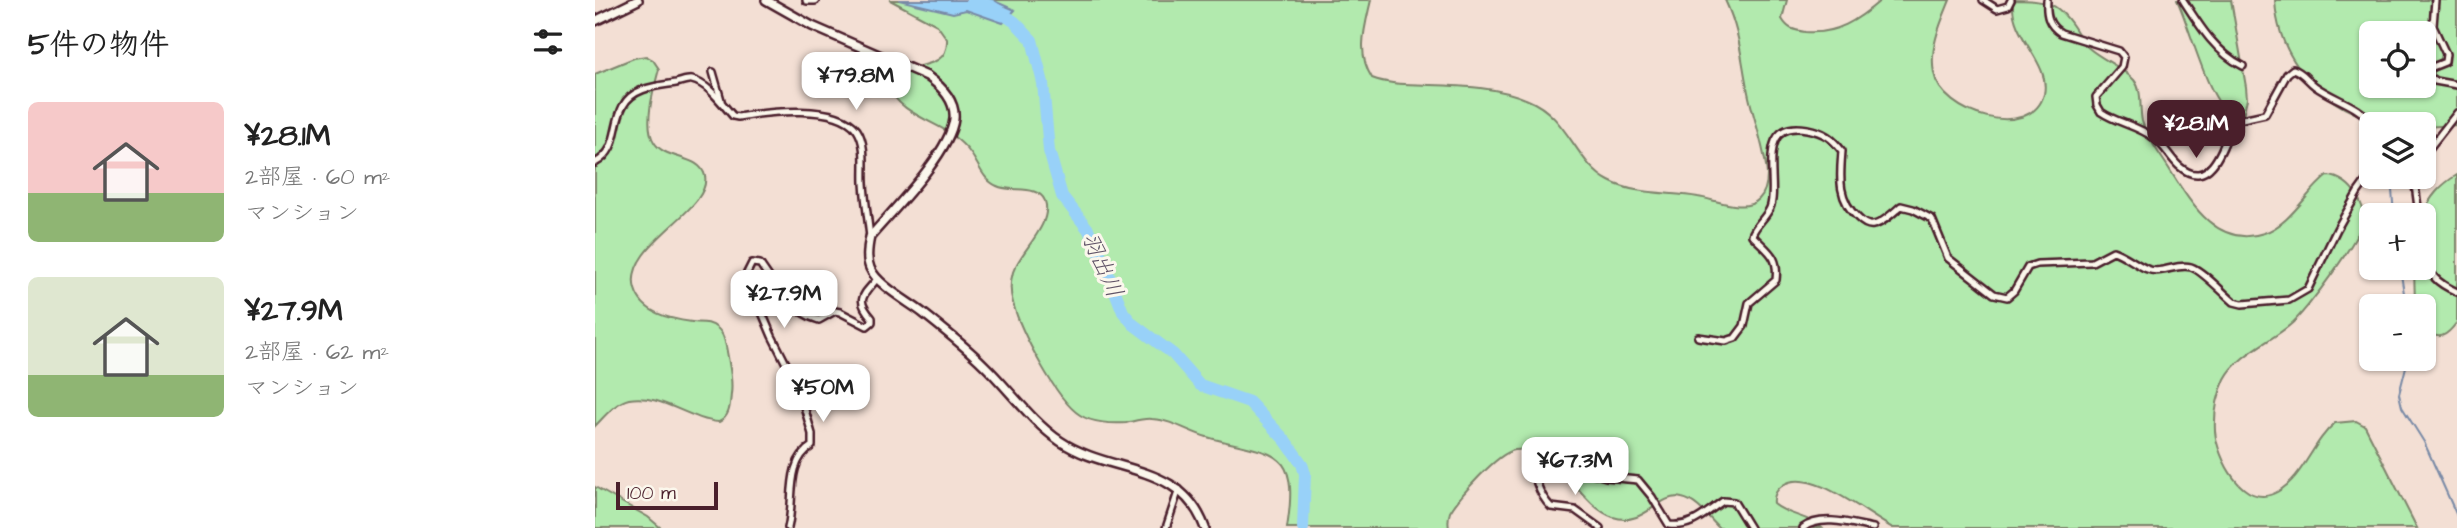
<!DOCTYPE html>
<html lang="ja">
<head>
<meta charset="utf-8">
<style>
  :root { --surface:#fff; --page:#f6f6f6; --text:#222; --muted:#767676; --accent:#4a1f2b }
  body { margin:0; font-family:"Architects Daughter","Klee One",sans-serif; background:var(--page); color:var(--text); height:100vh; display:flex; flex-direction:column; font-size:26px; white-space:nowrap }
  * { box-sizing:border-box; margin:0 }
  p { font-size:23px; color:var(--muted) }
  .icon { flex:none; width:38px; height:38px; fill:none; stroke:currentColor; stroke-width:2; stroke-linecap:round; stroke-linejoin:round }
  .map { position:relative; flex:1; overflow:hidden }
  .side { display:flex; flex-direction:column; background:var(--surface); width:595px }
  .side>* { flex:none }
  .fabs { position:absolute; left:1764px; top:21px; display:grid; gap:14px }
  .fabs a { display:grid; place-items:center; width:77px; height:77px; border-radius:10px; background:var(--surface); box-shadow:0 2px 5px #0004; font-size:35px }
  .scale { position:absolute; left:21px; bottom:18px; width:102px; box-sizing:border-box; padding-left:7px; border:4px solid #4a1f2b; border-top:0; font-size:19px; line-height:24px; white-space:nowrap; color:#4a1f2b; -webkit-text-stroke:5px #fbf7ec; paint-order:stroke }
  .price { position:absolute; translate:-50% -60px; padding:0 16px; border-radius:14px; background:#fff; color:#222; font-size:23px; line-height:46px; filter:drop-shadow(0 2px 4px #0008) }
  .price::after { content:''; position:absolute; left:50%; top:42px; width:21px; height:16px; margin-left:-10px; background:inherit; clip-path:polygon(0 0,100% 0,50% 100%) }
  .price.current { background:var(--accent); color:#fff }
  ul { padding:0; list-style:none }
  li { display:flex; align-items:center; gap:21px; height:175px; padding:0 28px }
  li span { display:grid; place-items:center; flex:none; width:196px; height:140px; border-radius:10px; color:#555 }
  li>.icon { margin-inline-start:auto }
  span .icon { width:84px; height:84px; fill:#fffc; stroke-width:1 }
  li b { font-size:30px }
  h2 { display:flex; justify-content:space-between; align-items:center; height:84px; padding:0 28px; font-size:30px }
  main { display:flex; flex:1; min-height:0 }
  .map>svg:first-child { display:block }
  .green { fill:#b2eaae; stroke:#7e846c; stroke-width:2; fill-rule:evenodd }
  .water { fill:#98d1f8; stroke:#798aa6; stroke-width:2 }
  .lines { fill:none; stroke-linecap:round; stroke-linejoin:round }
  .stream { stroke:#798aa6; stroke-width:2 }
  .river { stroke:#98d1f8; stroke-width:12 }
  .minor-casing { stroke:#4a1f2b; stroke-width:10 }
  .tertiary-casing { stroke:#4a1f2b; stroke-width:12 }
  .minor { stroke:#fbf7ec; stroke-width:5 }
  .tertiary { stroke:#fbf7ec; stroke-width:7 }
  .labels { text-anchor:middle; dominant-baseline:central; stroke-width:6; stroke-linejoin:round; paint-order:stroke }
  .water-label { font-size:23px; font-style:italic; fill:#615468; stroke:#fbf7ec }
</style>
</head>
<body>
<main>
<section class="side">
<h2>5件の物件<svg class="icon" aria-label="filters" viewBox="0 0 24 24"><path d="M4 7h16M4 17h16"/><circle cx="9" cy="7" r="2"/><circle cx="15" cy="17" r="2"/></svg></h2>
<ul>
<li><span style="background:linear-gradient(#f6c9c9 65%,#8fb573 0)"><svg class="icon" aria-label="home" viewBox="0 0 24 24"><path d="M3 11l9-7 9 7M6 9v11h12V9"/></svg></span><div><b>¥28.1M</b><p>2部屋 · 60 m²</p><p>マンション</p></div></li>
<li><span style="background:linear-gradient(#dfe7d0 70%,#8fb573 0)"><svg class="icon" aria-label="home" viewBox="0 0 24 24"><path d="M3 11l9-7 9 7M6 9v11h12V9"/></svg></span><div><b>¥27.9M</b><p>2部屋 · 62 m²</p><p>マンション</p></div></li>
</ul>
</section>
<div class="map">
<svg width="1862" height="528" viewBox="0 0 1862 528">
  <rect width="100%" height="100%" fill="#f3dfd4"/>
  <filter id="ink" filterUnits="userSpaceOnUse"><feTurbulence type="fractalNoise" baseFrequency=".0143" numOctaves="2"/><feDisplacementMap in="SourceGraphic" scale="14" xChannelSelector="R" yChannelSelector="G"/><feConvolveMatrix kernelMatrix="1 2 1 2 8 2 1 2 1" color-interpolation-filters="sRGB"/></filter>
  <g filter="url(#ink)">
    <g class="green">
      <path d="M295,0H776C770,27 761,53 777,78C795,85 815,84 834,85C866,86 904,87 933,100C973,116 981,164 1014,181C1040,195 1074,192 1103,197C1119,199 1150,214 1164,199C1170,193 1172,183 1172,175C1171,153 1159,119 1154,97C1146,61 1146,34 1130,0H1192L1187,19C1193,29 1198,30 1210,32C1241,35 1263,20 1286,0H1355C1346,22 1334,48 1339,73C1346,115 1437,141 1449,94C1456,63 1416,37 1418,4L1421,0C1454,0 1464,3 1482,32C1486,38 1489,45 1495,49C1508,60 1527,67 1539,80C1548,91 1544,107 1547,121C1552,138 1564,153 1573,167C1595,202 1621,249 1669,233C1696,224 1711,192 1732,176C1744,176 1756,185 1762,196C1765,201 1769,210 1769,216C1769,234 1711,312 1695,325C1675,342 1642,355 1630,379C1622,396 1619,413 1620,431C1622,457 1648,511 1682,492C1709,477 1717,442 1740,423L1761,421L1770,426L1822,528H1298C1272,515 1216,466 1188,485C1181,490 1178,496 1179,504C1193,516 1213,515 1227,528H1124C1114,518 1102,501 1087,498C1063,492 1050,528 1018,517C986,505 973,464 941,453C935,451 926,449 920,450C902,453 864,497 855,512C853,518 853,523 854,528H692C705,445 679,456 612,437C594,432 577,420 557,419C548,418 540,421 531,423C518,424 497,423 485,415C462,401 425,330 418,303C415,293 415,282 418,272C425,251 458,225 450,201C444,184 415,193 402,186C388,180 384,165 376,154C370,145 361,138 353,132C338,122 298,108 296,88C294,54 354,80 352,39L342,25Z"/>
      <path d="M1582,0H1636L1651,87L1652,99L1648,115C1642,115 1637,115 1632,111C1612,97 1594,24 1582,0Z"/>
      <path d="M1680,0H1862V125L1829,127V124C1816,124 1803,125 1791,123C1731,111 1683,63 1680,0ZM1776,33H1829V86H1776Z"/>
      <path d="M51,56L58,60L64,69C59,88 48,125 59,142C70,161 105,154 110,176C117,211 27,245 40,289C47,313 74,319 97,322C105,323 115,321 122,328C130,334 131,347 133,357C135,369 138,382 136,394C135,405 135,417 124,422C94,420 65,393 34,399C21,402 9,417 0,426V74L39,58Z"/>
      <path d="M1862,175V322C1852,336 1844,342 1829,329V306H1822L1820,303L1819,268H1829V215H1827C1835,197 1845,185 1862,175Z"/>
      <path d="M0,487L53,517L66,528H0Z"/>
    </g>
    <path class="water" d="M304,0H397L420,10L408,23L371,10L358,13Z"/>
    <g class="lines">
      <g class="stream">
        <path d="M1799,181L1797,190L1799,215"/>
        <path d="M1805,268L1811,306"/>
        <path d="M1813,359L1804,394L1807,407L1829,442L1862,516"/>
      </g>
      <path class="river" d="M377,0L396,6L420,22L437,40L448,83L454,151L467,196L493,229L507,258L528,312L538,324L578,354L605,385L654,402L690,440L707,464L710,474L708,528"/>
      <defs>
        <g id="minor">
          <path d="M1388,0L1402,9L1413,6L1416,0"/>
          <path d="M1452,0C1451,15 1453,25 1466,33L1524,51L1529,57L1527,67L1501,97L1502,105L1506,112C1522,123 1544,126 1559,138C1570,146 1575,158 1584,166C1616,194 1630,142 1638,121L1670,114L1692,74L1698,69C1708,72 1712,80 1720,86C1739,100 1764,105 1778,124"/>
          <path d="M1588,0C1604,25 1621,53 1648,66"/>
          <path d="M1840,0L1838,26L1851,54L1850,62L1835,68L1834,77L1840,81L1862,85"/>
          <path d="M118,72L126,100"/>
          <path d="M1829,155L1862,113"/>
          <path d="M0,163C24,150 17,127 28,106C38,87 63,86 81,83C86,82 93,79 97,80C114,84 127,104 138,116L143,117C171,112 243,103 262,130C272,145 268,167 269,183C270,201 273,219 275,237"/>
          <path d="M1819,177L1824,215"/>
          <path d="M1829,254C1836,277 1840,282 1862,292"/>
          <path d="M1103,337L1131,341L1140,338L1149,326L1154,303L1181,280C1184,255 1173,252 1157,235C1161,224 1170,219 1175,208C1185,185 1158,119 1212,129C1229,132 1237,138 1247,151C1245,177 1242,199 1263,218C1267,222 1273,226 1278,225C1287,224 1299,212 1306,206L1318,209L1337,219L1353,258L1399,294L1412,297L1419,291L1433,267L1442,264L1497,262L1518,251C1530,255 1540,264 1552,269C1567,275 1581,263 1596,267C1607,270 1629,294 1639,302L1647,304L1694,300L1713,289L1742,229L1763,192L1776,174"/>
          <path d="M193,528C200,501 190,462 217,446V434L204,389L177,336L151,275L157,263L165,264C180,286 197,313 224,320L240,311L245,312L272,326L277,322V318C260,299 268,296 282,279"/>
          <path d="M571,528L584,489"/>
          <path d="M1005,528L980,510L956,507C945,496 935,472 940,456L942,454L951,455L962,469H983L1011,477L1043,480L1057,497L1074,525C1097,528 1110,513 1128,501L1139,502L1155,528"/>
          <path d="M1208,528C1226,514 1258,524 1278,528"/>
        </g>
        <g id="tertiary">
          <path d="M171,0L217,26L332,76C346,86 361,100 359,119C355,153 298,210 275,237C273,246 271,259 275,268C282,285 314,302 328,313C348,329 370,346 389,365C414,389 436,421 465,441C515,475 586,461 610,528"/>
          <path d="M212,0H220"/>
          <path d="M0,21L43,0"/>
        </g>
      </defs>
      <use href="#minor" class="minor-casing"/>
      <use href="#tertiary" class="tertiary-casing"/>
      <use href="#minor" class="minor"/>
      <use href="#tertiary" class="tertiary"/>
    </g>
  </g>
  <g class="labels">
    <g class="water-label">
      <text transform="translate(507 265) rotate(66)">羽出川</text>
    </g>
  </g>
</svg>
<div class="fabs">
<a><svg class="icon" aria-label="locate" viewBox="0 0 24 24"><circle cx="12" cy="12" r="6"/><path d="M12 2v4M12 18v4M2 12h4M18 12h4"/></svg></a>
<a><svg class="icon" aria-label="layers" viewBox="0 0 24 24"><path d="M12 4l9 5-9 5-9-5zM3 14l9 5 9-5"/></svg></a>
<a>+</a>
<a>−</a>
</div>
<div class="scale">100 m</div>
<b class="price" style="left:261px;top:112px">¥79.8M</b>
<b class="price current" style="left:1601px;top:160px">¥28.1M</b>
<b class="price" style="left:189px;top:330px">¥27.9M</b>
<b class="price" style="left:228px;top:424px">¥50M</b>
<b class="price" style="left:980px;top:497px">¥67.3M</b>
</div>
</main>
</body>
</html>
